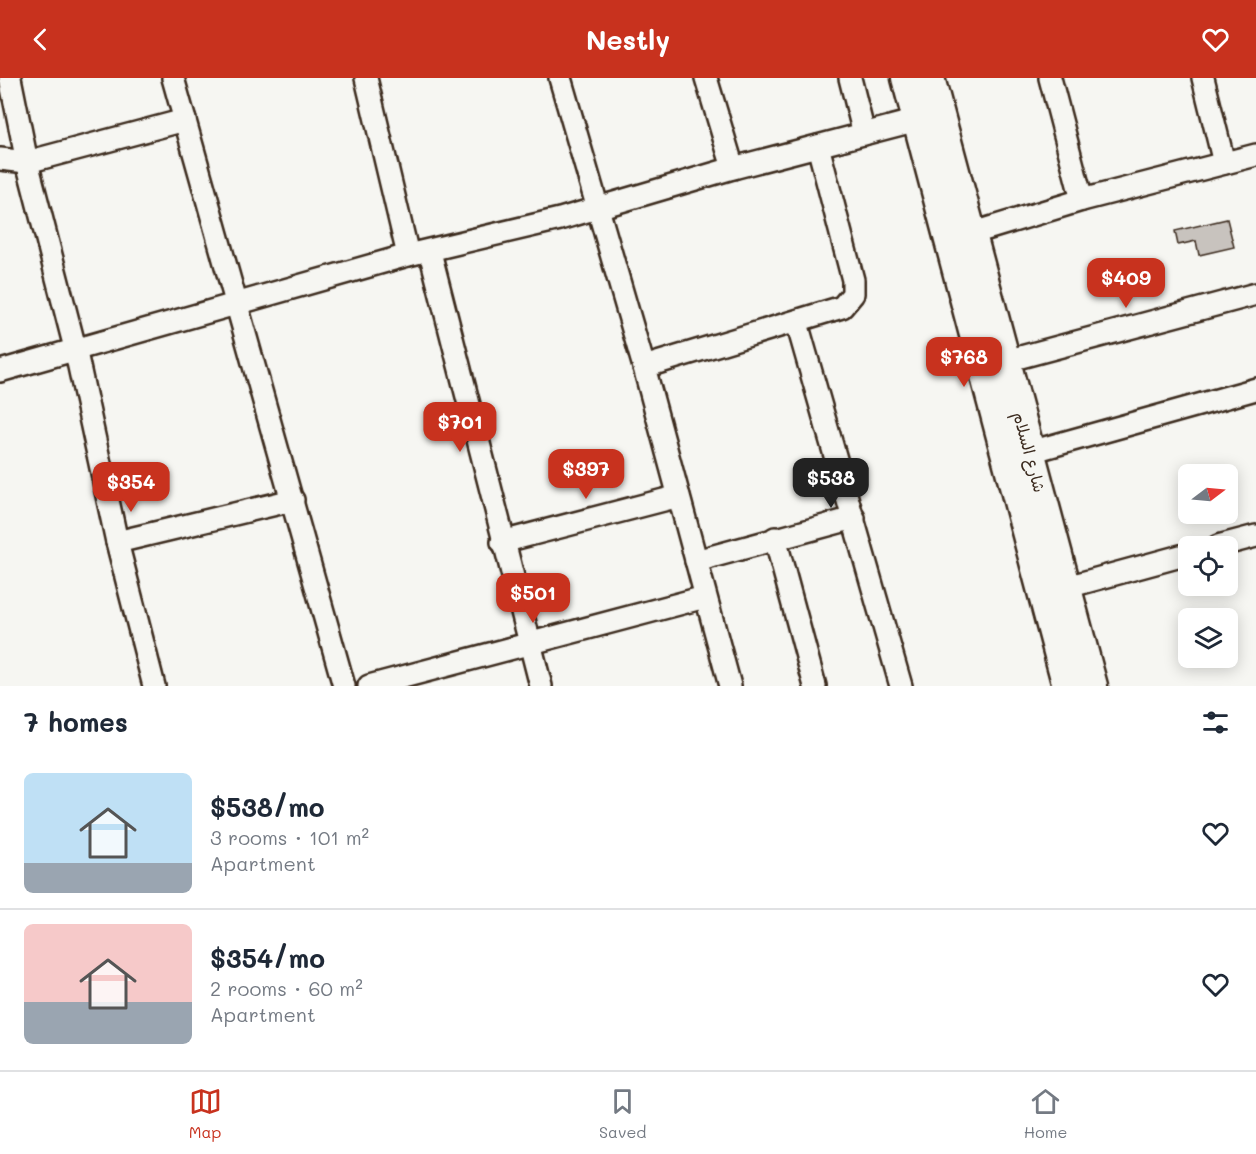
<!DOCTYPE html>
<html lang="en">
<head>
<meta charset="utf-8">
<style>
  :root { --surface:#fff; --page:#f2f2f3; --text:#1f2937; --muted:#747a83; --line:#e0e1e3; --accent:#c8321e }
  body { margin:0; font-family:Mali,"Playpen Sans Arabic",sans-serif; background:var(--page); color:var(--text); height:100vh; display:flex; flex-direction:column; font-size:22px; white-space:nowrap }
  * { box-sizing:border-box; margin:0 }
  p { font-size:20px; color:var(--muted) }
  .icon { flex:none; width:33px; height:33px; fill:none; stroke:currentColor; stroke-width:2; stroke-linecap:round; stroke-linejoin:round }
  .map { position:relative; height:608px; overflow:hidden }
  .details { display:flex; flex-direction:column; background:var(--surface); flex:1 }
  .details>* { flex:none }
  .needle { width:39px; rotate:74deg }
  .controls { position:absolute; left:1178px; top:386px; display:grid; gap:12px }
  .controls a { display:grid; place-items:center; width:60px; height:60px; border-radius:9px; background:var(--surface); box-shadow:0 3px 15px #0003; font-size:30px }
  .price { position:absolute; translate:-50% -51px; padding:0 14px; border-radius:12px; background:var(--accent); color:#fff; font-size:20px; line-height:39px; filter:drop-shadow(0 2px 3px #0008) }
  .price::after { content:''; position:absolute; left:50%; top:36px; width:18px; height:14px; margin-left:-9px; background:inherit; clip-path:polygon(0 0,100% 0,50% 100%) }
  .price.on { background:#222; color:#fff }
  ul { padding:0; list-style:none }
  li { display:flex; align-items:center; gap:18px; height:150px; padding:0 24px }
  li+li { border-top:2px solid var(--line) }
  li span { display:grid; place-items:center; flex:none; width:168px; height:120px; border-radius:9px; color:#555 }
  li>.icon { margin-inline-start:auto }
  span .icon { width:72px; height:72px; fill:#fffc; stroke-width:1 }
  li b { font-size:26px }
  h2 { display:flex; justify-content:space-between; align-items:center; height:72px; padding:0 24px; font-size:26px }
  header { display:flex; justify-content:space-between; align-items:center; height:78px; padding:0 24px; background:var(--accent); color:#fff; font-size:27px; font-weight:800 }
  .tab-bar { display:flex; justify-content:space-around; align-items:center; height:84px; border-top:2px solid var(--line); background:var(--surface); font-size:16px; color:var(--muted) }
  .tab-bar a { display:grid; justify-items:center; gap:3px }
  .tab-bar .on { color:var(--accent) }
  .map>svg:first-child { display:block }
  .building { fill:#c8c3be; stroke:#3b2a1e; stroke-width:1.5 }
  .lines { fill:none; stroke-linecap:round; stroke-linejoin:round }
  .minor-casing { stroke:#3b2a1e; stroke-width:26 }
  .secondary-casing { stroke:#3b2a1e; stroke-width:33 }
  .minor { stroke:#f6f6f2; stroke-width:21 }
  .secondary { stroke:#f6f6f2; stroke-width:28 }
  .labels { text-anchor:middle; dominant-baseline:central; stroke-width:5; stroke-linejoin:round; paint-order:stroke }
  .street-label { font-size:16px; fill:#3b2a1e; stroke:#f6f6f2 }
</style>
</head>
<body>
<header><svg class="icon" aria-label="back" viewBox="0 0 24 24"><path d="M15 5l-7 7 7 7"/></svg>Nestly<svg class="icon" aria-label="heart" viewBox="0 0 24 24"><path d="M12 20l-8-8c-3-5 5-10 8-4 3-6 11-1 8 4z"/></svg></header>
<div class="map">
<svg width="1256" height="608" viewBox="0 0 1256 608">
  <rect width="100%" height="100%" fill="#f6f6f2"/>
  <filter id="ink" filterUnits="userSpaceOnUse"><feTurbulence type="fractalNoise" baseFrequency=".0167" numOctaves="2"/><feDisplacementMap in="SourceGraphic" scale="12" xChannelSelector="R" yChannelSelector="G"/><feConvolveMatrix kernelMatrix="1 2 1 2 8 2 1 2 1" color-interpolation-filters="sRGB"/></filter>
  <g filter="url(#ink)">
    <path class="building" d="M1227,141L1234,169L1199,177L1196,163L1178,167L1175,153Z"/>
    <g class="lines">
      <defs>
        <g id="minor">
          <path d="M10,0L27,84L75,270L117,464L154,608"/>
          <path d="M173,0L344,608"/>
          <path d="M366,0L408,177"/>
          <path d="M560,0L644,289L730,608"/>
          <path d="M706,0L733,90"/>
          <path d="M850,0L864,56"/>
          <path d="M1050,0L1082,122"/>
          <path d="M1203,0L1224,85"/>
          <path d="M0,81L27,84L185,42"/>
          <path d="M970,156L1082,122L1256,77"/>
          <path d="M430,174L541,608"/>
          <path d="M797,245L901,608"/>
          <path d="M1006,283L1256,216"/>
          <path d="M644,289L842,229L853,216V202L818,68"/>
          <path d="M0,293L408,177L560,141L733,90L917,42"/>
          <path d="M1030,374L1256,311"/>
          <path d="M775,460L815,608"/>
          <path d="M117,464L293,422"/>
          <path d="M502,464L679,418"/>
          <path d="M1218,468L1256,458"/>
          <path d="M696,483L854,440"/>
          <path d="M1067,509L1188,476"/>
          <path d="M369,608L705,519"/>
        </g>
        <g id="secondary">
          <path d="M906,0L1067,608"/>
          <path d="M930,0L1093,608"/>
        </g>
      </defs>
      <use href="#minor" class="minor-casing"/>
      <use href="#secondary" class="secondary-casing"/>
      <use href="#minor" class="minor"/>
      <use href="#secondary" class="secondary"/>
    </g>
  </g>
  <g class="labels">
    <g class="street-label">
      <text transform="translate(1030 374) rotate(75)">شارع السلام</text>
    </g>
  </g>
</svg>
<div class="controls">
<a><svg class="needle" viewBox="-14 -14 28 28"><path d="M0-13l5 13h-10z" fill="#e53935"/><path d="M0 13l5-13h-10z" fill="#747a83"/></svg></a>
<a><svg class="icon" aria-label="locate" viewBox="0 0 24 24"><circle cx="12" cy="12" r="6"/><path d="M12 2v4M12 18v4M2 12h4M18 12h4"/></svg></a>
<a><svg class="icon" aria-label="layers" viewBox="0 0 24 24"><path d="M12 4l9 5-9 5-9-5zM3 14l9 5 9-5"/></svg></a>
</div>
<b class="price" style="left:1126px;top:231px">$409</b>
<b class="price" style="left:964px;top:310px">$768</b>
<b class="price" style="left:460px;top:375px">$701</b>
<b class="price" style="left:586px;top:422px">$397</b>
<b class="price on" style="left:831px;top:431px">$538</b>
<b class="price" style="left:131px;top:435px">$354</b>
<b class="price" style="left:533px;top:546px">$501</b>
</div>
<section class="details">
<h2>7 homes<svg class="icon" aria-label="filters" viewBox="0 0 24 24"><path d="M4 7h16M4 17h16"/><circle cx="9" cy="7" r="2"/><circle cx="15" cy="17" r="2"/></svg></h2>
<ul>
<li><span style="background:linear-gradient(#bfe0f5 75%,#9aa5b1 0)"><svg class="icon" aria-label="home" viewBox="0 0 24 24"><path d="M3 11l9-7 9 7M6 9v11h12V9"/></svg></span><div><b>$538/mo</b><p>3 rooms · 101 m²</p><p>Apartment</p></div><svg class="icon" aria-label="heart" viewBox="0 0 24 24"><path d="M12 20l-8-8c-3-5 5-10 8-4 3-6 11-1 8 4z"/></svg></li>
<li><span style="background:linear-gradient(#f6c9c9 65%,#9aa5b1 0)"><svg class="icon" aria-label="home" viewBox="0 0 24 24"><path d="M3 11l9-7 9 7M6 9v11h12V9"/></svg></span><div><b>$354/mo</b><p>2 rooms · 60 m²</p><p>Apartment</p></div><svg class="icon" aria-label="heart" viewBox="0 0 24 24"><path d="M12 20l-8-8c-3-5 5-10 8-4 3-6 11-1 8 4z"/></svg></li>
</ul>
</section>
<nav class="tab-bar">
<a class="on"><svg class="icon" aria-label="map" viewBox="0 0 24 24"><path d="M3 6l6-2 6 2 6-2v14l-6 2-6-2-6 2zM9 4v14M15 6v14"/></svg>Map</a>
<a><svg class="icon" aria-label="saved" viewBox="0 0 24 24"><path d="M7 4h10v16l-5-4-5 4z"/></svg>Saved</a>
<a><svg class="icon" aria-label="home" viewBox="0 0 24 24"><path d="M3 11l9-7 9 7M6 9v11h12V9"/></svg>Home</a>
</nav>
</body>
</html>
